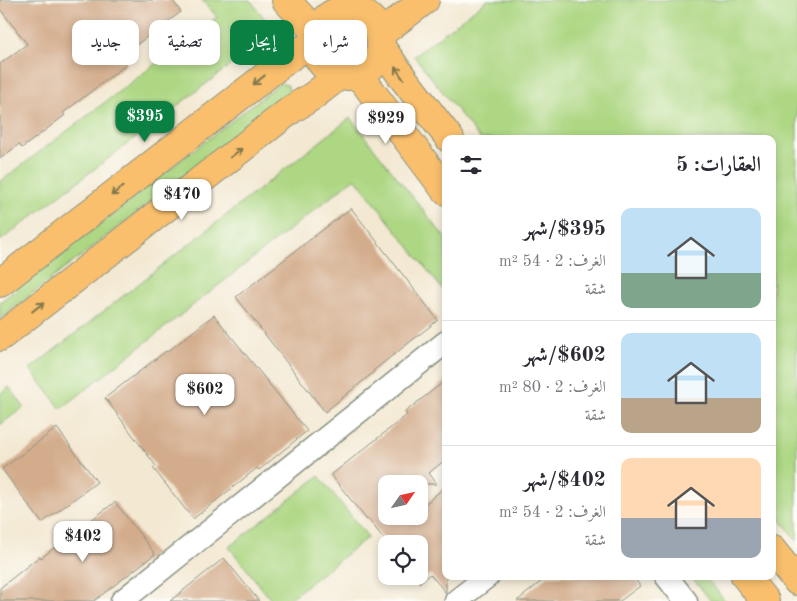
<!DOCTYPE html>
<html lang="ar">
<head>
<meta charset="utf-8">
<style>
  :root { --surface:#fff; --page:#f7f7f7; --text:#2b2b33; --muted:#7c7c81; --line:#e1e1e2; --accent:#0b8043 }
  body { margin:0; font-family:"Old Standard TT",Amiri,serif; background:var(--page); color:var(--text); direction:rtl; height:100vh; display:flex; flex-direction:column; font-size:19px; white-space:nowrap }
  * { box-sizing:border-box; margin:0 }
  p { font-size:16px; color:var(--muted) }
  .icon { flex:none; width:28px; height:28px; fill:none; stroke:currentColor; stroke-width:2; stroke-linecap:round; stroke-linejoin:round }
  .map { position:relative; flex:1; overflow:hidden; direction:ltr }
  .details { position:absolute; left:442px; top:135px; width:334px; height:445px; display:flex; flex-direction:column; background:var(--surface); border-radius:10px; box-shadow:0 2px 8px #0003; direction:rtl }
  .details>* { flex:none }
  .hud { position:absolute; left:15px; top:20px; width:352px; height:45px; direction:rtl; display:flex; gap:10px }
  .needle { width:32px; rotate:56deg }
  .tools { position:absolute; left:378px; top:475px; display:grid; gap:10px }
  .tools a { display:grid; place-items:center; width:50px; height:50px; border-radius:10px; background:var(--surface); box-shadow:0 2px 8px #0003; font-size:25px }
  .price { position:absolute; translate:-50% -42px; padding:0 11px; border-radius:10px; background:#fff; color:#222; font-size:16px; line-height:32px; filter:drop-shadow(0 1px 2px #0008) }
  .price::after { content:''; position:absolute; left:50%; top:30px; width:15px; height:11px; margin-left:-8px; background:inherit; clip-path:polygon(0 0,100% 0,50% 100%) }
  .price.selected { background:var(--accent); color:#fff }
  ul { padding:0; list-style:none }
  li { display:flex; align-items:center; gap:15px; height:125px; padding:0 15px }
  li+li { border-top:1px solid var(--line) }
  li span { display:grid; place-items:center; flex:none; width:140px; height:100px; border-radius:10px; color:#555 }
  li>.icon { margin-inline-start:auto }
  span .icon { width:60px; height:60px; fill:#fffc; stroke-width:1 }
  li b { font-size:21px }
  h2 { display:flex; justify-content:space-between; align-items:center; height:60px; padding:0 15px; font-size:21px }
  .tag { padding:0 18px; border-radius:10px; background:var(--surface); box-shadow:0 2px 8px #0003; font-size:18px; line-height:45px }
  .tag.selected { background:var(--accent); color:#fff }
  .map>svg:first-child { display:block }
  .green { fill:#add783; stroke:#668a5c }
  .building { fill:#d3ac8b }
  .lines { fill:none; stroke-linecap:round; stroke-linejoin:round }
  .minor-casing { stroke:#899282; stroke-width:25 }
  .major-casing { stroke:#899282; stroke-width:30 }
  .minor { stroke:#fff; stroke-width:22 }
  .major { stroke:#f9bf6d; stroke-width:28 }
  .oneway { stroke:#81784e }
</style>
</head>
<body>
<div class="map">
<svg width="797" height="601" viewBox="0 0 797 601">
  <rect width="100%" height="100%" fill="#fdfcf7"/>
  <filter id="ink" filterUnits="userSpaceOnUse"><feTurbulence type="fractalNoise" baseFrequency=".02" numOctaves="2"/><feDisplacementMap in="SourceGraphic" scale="10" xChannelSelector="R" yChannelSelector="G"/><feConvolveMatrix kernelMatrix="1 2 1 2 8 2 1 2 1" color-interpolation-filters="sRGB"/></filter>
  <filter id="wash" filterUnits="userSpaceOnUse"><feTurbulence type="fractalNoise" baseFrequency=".0096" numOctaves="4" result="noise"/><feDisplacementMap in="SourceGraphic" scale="20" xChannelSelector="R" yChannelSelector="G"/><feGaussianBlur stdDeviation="1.12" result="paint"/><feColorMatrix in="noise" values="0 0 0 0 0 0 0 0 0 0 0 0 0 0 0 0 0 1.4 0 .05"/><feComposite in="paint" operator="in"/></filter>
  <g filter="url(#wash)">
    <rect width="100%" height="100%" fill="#f3e8d1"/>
    <g class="green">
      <path d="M202,0H250L269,24L270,35L0,241V182L217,17Z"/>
      <path d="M487,0H797V541L773,510L772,139H480L414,56Z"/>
      <path d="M280,83L288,85L289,94L0,319V302Z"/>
      <path d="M350,118L446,239V294L355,178L61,409L30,369Z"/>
      <path d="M9,387L24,407L0,425V394Z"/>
      <path d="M319,476L368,537L287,601H272L229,547Z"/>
      <path d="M691,576H705L725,601H711Z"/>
    </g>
    <g id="blocks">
      <g class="building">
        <path d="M0,0H172L181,12L121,56L127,64L63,113L65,115L22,148L19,144L0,159V64L27,44L0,9Z"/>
        <path d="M351,208L438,320L373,371L374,372L325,412L236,297Z"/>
        <path d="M214,315L307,431L259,470L257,468L193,519L153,468L156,466L105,398L166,351L167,352Z"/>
        <path d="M446,380V459L429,473L437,484H386V516H419V509L446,486V593L430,574L419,583V544H388L368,519L367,520L331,475L407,415L405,412Z"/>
        <path d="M57,428L97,482L42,523L2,469Z"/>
        <path d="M115,502L155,554L94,601H0V588L40,556L41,558Z"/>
        <path d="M224,558L259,601H170Z"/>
        <path d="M548,576H633L640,586L620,601H517Z"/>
      </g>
    </g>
  </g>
  <g filter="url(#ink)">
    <use href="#blocks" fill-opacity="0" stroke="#899282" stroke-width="1"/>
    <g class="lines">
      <defs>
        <g id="minor">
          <path d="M666,576L686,601"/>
          <path d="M122,601L446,342"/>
          <path d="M456,601L488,576"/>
        </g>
        <g id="major">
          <path d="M286,0L316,33"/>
          <circle cx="348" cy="43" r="33"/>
          <path d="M380,34L425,0"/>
          <path d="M381,47L403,78L450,139"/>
          <path d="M359,75L446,191"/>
          <path d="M0,283L294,54L314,44"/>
          <path d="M0,337L292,109L313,96L340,75"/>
          <path d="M772,550L797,581"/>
          <path d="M745,576L765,601"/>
        </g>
      </defs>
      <use href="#minor" class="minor-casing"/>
      <use href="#major" class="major-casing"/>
      <use href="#minor" class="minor"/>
      <use href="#major" class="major"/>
    </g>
    <defs><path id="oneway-shaft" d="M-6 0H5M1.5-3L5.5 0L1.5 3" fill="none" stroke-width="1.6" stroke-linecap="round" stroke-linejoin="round" transform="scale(1.25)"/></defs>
    <g class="oneway">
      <use href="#oneway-shaft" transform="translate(399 73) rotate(-125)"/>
      <use href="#oneway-shaft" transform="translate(259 80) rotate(142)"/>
      <use href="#oneway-shaft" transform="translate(236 153) rotate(-38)"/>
      <use href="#oneway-shaft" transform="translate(117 191) rotate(142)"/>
      <use href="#oneway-shaft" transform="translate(38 307) rotate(-38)"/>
    </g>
  </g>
</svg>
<div class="tools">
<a><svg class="needle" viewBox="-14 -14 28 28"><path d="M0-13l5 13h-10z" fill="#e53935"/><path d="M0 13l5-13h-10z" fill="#7c7c81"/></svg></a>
<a><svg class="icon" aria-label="locate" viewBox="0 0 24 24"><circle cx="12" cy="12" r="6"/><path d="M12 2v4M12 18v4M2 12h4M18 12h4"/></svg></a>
</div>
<b class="price selected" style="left:145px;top:143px">$395</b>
<b class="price" style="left:386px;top:145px">$929</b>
<b class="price" style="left:182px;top:221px">$470</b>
<b class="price" style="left:205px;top:416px">$602</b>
<b class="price" style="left:83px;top:563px">$402</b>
<div class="hud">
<a class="tag">شراء</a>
<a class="tag selected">إيجار</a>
<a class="tag">تصفية</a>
<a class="tag">جديد</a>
</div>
<section class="details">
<h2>العقارات: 5<svg class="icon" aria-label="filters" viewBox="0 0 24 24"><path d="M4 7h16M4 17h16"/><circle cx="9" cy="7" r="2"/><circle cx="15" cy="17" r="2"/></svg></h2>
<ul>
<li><span style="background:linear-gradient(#bfe0f5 65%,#7fa58c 0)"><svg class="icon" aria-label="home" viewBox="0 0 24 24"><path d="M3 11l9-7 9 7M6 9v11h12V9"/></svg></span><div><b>$395/شهر</b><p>الغرف: 2 · 54 m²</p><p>شقة</p></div></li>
<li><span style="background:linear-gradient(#bfe0f5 65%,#b9a48a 0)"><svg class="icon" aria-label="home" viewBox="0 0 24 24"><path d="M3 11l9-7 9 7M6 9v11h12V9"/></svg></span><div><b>$602/شهر</b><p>الغرف: 2 · 80 m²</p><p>شقة</p></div></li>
<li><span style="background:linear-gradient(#ffd9b3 60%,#9aa5b1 0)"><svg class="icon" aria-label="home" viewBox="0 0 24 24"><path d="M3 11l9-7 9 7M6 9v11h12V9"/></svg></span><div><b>$402/شهر</b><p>الغرف: 2 · 54 m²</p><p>شقة</p></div></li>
</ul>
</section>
</div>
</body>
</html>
